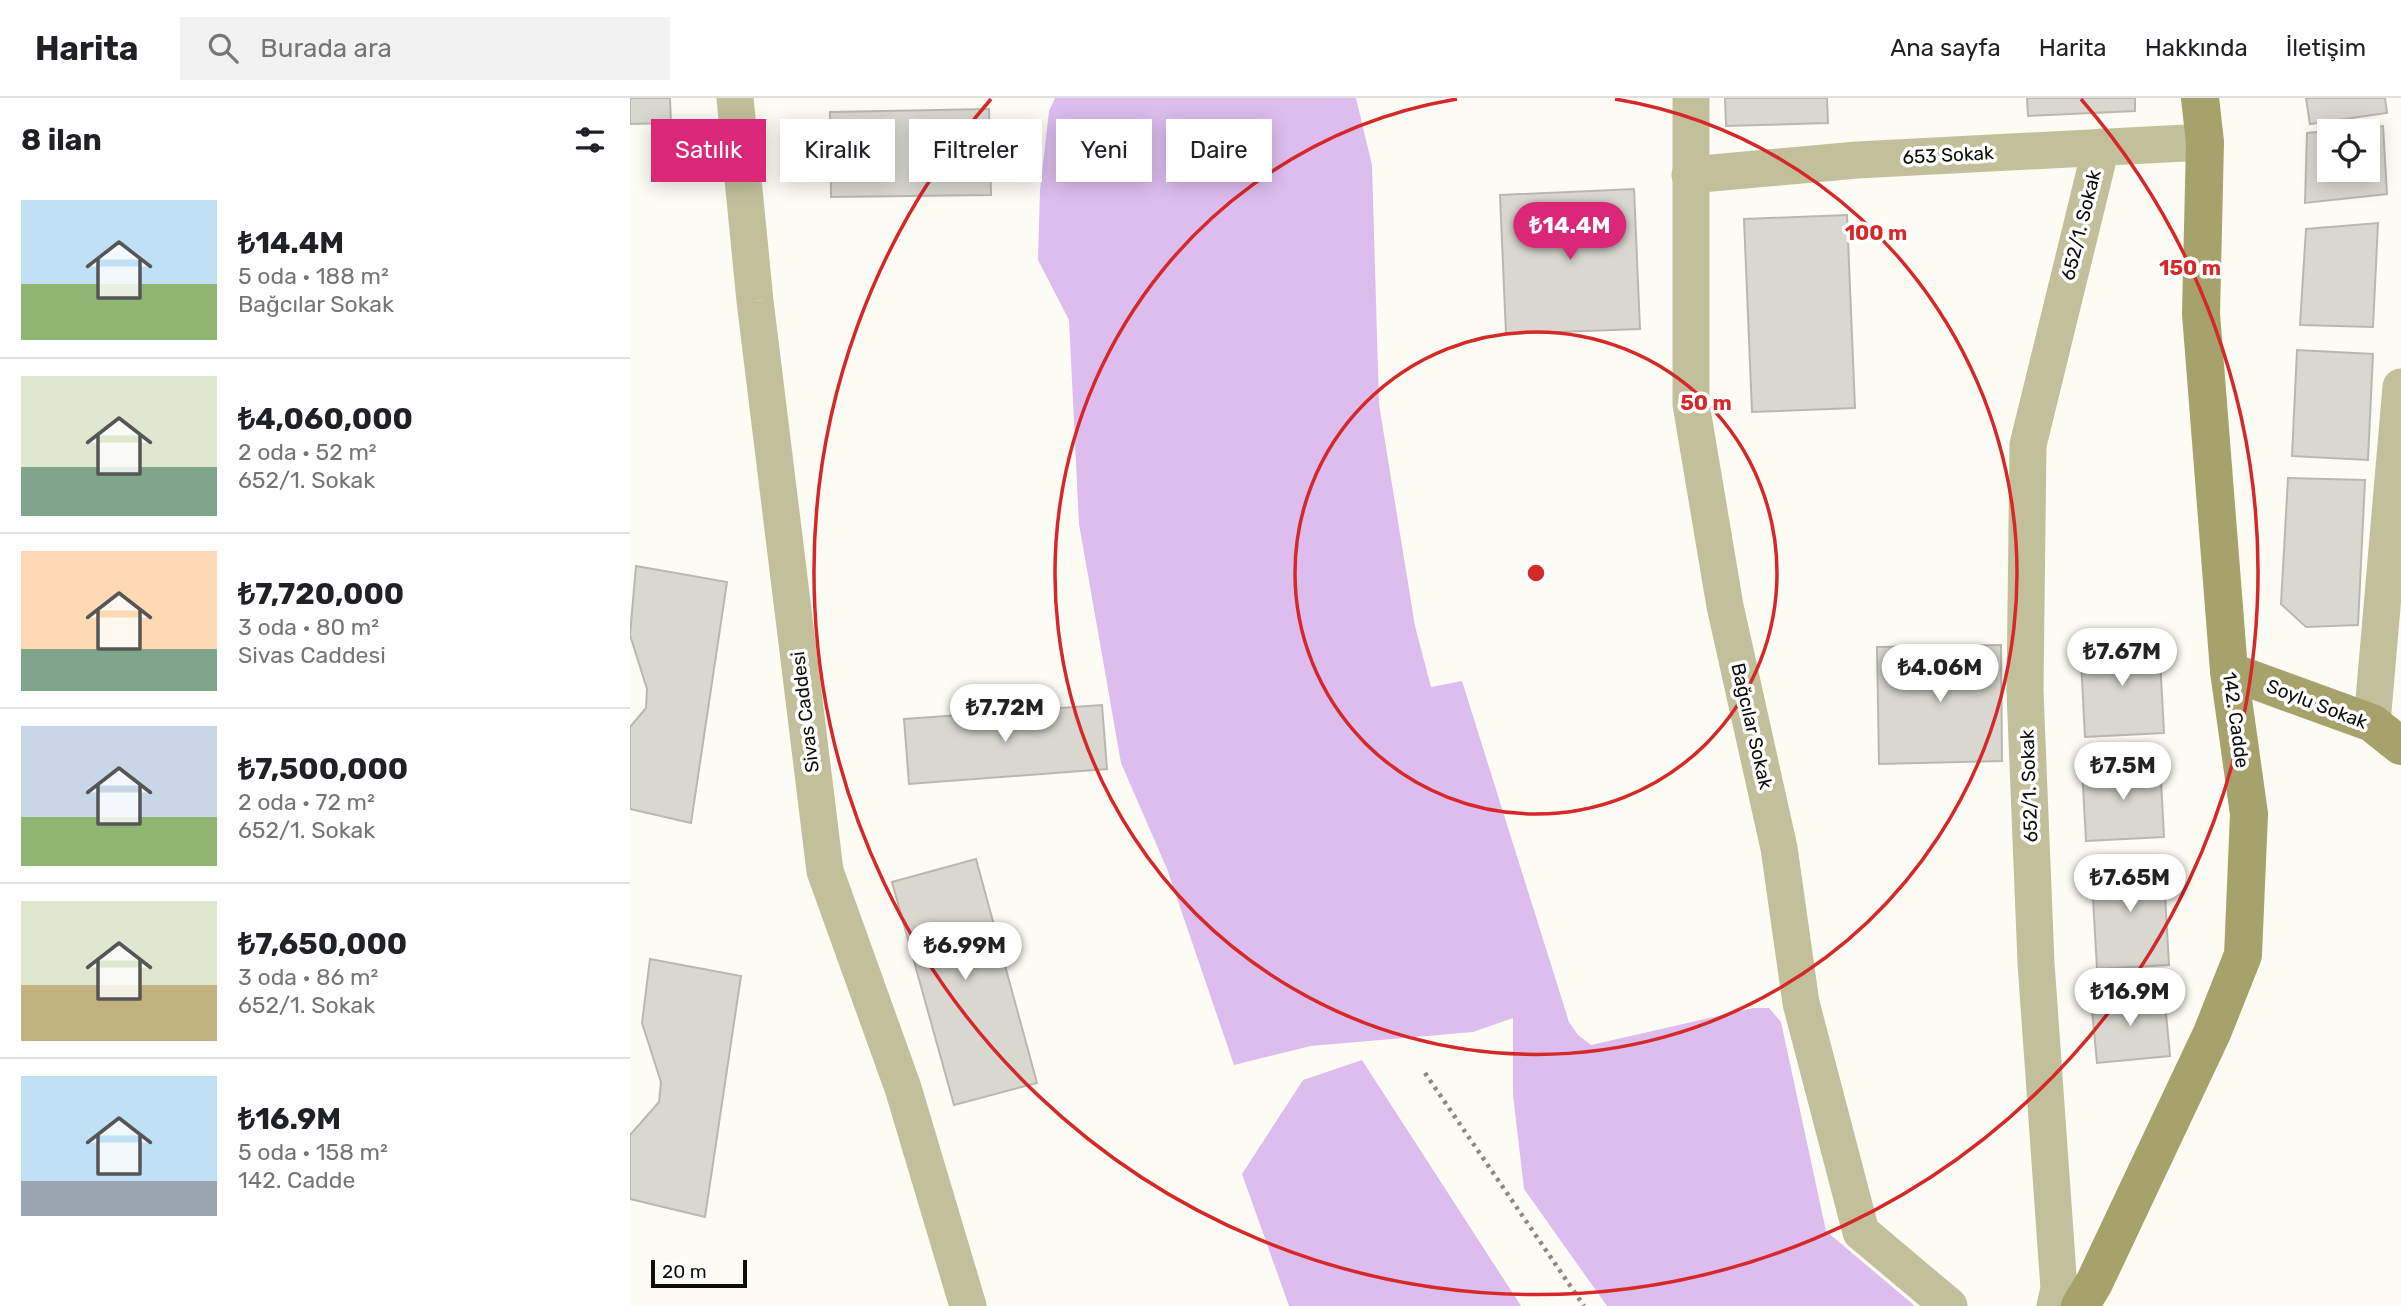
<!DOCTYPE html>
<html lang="tr">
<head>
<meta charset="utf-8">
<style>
  :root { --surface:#fff; --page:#f2f2f2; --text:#202124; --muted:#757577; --line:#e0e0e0; --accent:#db2777 }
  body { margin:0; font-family:Rubik,sans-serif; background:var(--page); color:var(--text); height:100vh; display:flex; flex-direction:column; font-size:26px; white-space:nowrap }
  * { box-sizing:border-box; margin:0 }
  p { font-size:23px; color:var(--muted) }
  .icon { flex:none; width:38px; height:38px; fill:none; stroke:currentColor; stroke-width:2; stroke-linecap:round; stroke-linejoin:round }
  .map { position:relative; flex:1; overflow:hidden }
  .side { display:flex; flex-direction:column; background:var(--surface); width:630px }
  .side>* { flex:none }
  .hud { position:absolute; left:21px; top:21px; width:665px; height:63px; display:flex; gap:14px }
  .fabs { position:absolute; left:1687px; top:21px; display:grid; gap:14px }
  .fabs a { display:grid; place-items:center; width:63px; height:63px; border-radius:0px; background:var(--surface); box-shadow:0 4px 18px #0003; font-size:35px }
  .scale { position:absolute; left:21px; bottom:18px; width:96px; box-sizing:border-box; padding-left:7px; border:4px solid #0d0d0a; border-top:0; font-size:19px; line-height:24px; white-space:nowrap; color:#0d0d0a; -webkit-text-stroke:5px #fff; paint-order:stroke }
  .price { position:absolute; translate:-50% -60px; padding:0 16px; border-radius:24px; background:#fff; color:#222; font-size:23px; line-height:46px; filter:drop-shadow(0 2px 4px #0008) }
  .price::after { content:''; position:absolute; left:50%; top:42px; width:21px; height:16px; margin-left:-10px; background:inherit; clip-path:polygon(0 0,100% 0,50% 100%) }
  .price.current { background:var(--accent); color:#fff }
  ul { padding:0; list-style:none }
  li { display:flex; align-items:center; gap:21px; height:175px; padding:0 21px }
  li+li { border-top:2px solid var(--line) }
  li span { display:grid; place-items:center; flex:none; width:196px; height:140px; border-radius:0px; color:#555 }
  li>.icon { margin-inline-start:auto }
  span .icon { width:84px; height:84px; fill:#fffc; stroke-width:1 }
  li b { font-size:30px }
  h2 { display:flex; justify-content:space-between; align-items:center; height:84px; padding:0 21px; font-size:30px }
  .pill { padding:0 24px; border-radius:0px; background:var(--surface); box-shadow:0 4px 18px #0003; font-size:24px; line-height:63px }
  .pill.current { background:var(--accent); color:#fff }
  header { display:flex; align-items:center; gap:42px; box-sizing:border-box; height:98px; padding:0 35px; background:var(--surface); border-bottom:2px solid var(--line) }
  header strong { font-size:33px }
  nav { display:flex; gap:38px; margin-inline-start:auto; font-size:24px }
  .search { width:490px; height:63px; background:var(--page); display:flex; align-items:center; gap:18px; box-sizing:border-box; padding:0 24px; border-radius:0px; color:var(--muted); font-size:26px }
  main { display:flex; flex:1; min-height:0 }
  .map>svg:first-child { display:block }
  .green { fill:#ddbcee }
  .building { fill:#d8d8d0; stroke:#b8b7b0; stroke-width:2; fill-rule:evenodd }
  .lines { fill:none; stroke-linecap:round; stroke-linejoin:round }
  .path { stroke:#8a8984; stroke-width:4.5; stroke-dasharray:3.5 5; stroke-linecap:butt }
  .street { stroke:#c2c09b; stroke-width:37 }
  .secondary { stroke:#a6a26b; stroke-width:38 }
  .ring { fill:none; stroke:#d62828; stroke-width:3.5 }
  .labels { text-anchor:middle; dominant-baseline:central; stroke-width:7; stroke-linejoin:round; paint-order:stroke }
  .street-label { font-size:19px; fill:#0d0d0a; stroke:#fff }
  .centre { fill:#d62828; stroke:#fff; stroke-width:3.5 }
  .ring-label { font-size:21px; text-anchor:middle; font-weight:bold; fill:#d62828; stroke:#fff; stroke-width:7; stroke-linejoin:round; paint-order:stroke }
</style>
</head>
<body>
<header>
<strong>Harita</strong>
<div class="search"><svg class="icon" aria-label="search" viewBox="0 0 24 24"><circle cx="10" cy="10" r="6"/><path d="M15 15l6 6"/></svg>Burada ara</div>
<nav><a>Ana sayfa</a><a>Harita</a><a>Hakkında</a><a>İletişim</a></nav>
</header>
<main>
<section class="side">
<h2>8 ilan<svg class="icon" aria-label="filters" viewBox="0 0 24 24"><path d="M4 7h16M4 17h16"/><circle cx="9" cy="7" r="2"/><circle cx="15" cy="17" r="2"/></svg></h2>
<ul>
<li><span style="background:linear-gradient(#bfe0f5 60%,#8fb573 0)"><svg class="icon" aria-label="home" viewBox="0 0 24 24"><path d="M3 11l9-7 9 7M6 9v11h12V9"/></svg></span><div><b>₺14.4M</b><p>5 oda · 188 m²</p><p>Bağcılar Sokak</p></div></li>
<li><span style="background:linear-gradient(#dfe7d0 65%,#7fa58c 0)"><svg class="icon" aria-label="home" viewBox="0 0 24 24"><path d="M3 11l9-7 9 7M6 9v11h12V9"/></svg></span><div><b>₺4,060,000</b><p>2 oda · 52 m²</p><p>652/1. Sokak</p></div></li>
<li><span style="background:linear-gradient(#ffd9b3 70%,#7fa58c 0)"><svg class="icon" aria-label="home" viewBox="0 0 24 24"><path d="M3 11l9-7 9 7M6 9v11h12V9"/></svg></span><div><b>₺7,720,000</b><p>3 oda · 80 m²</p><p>Sivas Caddesi</p></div></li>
<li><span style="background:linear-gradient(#c9d6e8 65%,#8fb573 0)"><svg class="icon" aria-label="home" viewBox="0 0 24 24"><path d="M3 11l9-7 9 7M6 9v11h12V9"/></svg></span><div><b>₺7,500,000</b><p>2 oda · 72 m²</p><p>652/1. Sokak</p></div></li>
<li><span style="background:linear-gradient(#dfe7d0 60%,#c2b280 0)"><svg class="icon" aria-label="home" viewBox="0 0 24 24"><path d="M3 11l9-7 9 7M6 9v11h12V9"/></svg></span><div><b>₺7,650,000</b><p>3 oda · 86 m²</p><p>652/1. Sokak</p></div></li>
<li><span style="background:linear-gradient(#bfe0f5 75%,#9aa5b1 0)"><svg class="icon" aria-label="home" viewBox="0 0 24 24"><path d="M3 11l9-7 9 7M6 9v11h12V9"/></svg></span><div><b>₺16.9M</b><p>5 oda · 158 m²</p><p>142. Cadde</p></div></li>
</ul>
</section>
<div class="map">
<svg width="1771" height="1208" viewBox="0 0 1771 1208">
  <rect width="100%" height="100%" fill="#fdfcf4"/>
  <g class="green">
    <path d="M425,0H726L742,67L749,306L785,528L801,589L832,583L939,924L948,937L961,947L1123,910H1139L1151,924L1196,1133L1285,1208H977L894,1091L883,997V920L843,934L681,948L604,967L537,771L491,665L449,426L439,222L408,162L410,92L419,13Z"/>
    <path d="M732,962L891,1208H659L612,1076L673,982Z"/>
  </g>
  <g class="building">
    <path d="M0,0H40L41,25L0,26Z"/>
    <path d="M1095,0H1197L1198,25L1096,28Z"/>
    <path d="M1397,0H1505V13L1398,18Z"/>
    <path d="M1676,0H1755L1757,15L1680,26Z"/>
    <path d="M359,11L361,97L201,99L200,14Z"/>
    <path d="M1753,28L1757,96L1675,105L1677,35ZM1699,33H1738V72H1699Z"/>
    <path d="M1004,91L1010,231L876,236L870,97Z"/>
    <path d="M1217,117L1225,310L1122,314L1114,121Z"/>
    <path d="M1748,125L1743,229L1670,227L1676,131Z"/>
    <path d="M1667,252L1743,256L1738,362L1662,358Z"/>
    <path d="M1658,380L1735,382L1728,527L1676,529L1651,506Z"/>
    <path d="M6,468L97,484L61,725L0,711V629L16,610L17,591L0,537Z"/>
    <path d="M1529,541L1534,635L1455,639L1450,544Z"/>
    <path d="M1371,547L1372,663L1249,666L1247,549Z"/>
    <path d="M472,607L477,671L279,686L274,621Z"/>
    <path d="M1530,664L1534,739L1456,743L1452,669Z"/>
    <path d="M346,761L407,985L324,1007L262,784Z"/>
    <path d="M1533,761L1539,867L1467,871L1461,765Z"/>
    <path d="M20,861L111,878L75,1119L0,1101V1037L29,1004L31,984L12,925Z"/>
    <path d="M1534,894L1540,958L1467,965L1461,901Z"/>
  </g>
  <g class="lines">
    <path class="path" d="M795,975L954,1208"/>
    <g class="street">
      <path d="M105,0L125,203L195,773L273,990L338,1208"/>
      <path d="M1061,0V306L1095,508L1149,750L1171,905L1231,1134L1319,1208"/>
      <path d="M1060,77L1227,62L1575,44"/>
      <path d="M1742,625L1771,289"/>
      <path d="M1425,1208L1429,1191L1406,865L1395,593L1398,347L1471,49"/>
    </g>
    <g class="secondary">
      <path d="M1599,573L1742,625L1771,648"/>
      <path d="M1450,1208L1464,1185L1582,935L1613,857L1619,716L1599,573L1571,216L1575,44L1570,0"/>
    </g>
  </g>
  <g class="ring">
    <circle cx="906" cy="475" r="241"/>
    <path d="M985 1A481 481 0 1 1 827 1"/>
    <path d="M1451 1A722 722 0 1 1 361 1"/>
  </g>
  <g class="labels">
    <g class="street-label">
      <text transform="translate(1318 57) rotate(-3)">653 Sokak</text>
      <text transform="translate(1451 127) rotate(-76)">652/1. Sokak</text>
      <text transform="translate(1687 606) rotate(21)">Soylu Sokak</text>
      <text transform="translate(175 614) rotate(-97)">Sivas Caddesi</text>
      <text transform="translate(1606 622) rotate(82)">142. Cadde</text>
      <text transform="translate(1122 628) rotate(77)">Bağcılar Sokak</text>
      <text transform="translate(1399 688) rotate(-92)">652/1. Sokak</text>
    </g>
  </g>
  <circle cx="906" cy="475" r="10" class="centre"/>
  <g class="ring-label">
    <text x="1246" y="142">100 m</text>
    <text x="1560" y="177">150 m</text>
    <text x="1076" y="312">50 m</text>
  </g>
</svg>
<div class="fabs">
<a><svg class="icon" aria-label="locate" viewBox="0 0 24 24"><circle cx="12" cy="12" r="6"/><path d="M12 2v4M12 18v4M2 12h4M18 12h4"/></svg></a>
</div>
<div class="scale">20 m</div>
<b class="price current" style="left:940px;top:164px">₺14.4M</b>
<b class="price" style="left:1492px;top:590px">₺7.67M</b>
<b class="price" style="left:1310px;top:606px">₺4.06M</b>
<b class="price" style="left:375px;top:646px">₺7.72M</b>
<b class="price" style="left:1493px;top:704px">₺7.5M</b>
<b class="price" style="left:1500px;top:816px">₺7.65M</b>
<b class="price" style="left:335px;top:884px">₺6.99M</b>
<b class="price" style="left:1500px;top:930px">₺16.9M</b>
<div class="hud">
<a class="pill current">Satılık</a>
<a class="pill">Kiralık</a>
<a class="pill">Filtreler</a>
<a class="pill">Yeni</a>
<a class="pill">Daire</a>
</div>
</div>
</main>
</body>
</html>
